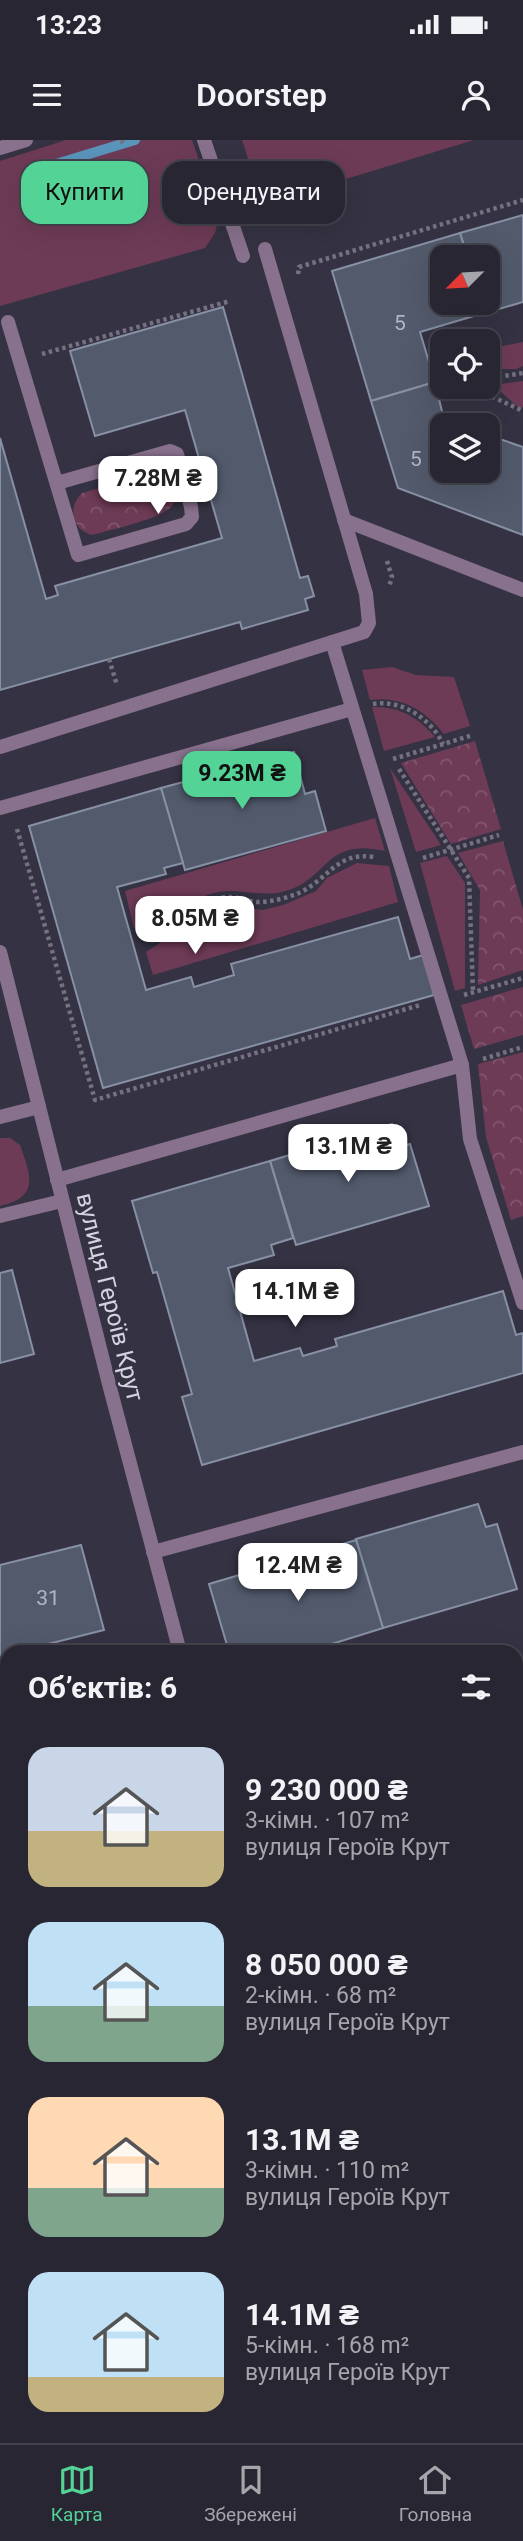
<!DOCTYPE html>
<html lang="uk">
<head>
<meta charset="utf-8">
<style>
  :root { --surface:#282632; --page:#302e3a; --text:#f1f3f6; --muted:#a5a5ac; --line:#44434d; --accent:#54d396 }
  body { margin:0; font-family:Roboto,sans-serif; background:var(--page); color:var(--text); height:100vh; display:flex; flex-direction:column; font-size:26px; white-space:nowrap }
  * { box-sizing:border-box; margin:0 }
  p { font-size:23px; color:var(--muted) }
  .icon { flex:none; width:38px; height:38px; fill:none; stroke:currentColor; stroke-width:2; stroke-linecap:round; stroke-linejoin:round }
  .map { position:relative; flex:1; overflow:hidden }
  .side { position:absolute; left:0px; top:1505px; width:523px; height:798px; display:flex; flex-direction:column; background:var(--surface); border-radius:21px 21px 0 0; box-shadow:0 7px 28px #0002,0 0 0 2px var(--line) }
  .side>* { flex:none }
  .top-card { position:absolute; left:21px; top:21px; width:481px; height:63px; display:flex; gap:14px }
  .needle { width:46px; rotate:246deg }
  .tools { position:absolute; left:430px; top:105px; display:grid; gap:14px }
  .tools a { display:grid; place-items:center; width:70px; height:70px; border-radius:14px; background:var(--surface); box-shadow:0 7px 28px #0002,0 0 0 2px var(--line); font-size:35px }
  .price { position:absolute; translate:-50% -60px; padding:0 16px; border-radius:14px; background:#fff; color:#222; font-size:23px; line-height:46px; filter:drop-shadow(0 2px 4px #0008) }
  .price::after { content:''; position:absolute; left:50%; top:42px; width:21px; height:16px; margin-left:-10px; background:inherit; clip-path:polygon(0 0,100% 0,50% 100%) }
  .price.selected { background:var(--accent); color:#111 }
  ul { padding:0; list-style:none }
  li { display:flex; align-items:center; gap:21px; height:175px; padding:0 28px }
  li span { display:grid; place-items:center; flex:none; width:196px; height:140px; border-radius:21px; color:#555 }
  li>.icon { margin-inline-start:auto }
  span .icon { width:84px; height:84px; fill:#fffc; stroke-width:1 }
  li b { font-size:30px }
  h2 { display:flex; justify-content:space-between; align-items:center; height:84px; padding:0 28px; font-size:30px }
  .pill { padding:0 24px; border-radius:21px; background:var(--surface); box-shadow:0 7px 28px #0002,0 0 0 2px var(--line); font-size:24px; line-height:63px }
  .pill.selected { background:var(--accent); color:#111 }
  .status { display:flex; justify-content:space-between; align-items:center; height:49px; padding:0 35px; background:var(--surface); direction:ltr }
  .status svg { height:19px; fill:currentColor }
  header { display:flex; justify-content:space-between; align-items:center; height:91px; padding:0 28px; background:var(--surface); font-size:32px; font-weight:600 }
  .dock { display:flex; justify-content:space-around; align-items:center; height:98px; border-top:2px solid var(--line); background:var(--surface); font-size:19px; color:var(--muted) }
  .dock a { display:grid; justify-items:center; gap:4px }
  .dock .selected { color:var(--accent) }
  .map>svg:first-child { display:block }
  .grass { fill:#6e3b56 }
  .forest { fill:url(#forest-crowns) }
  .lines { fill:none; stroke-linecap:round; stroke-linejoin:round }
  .stream { stroke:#5a95bc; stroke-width:10 }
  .building { fill:#525a6c; stroke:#8790a4; stroke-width:2 }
  .path { stroke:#747180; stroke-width:4.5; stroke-dasharray:3.5 3.5; stroke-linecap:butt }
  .service { stroke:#88718d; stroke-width:14 }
  .minor { stroke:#88718d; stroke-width:14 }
  .labels { text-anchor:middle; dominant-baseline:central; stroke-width:5; stroke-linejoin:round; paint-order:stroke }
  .number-label { font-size:21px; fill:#b4b5c2 }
  .street-label { font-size:24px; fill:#d5d3df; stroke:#353243 }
</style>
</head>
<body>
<div class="status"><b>13:23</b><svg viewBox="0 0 49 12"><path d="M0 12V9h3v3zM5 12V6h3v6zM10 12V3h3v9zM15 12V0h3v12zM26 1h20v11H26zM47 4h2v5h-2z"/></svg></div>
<header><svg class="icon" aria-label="menu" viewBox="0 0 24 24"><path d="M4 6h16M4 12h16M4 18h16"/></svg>Doorstep<svg class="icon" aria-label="person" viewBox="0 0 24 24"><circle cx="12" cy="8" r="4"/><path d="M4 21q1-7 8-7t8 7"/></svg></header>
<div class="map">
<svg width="523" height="2303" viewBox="0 0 523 2303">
  <defs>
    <pattern id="forest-crowns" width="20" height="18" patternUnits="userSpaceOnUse" patternTransform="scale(1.75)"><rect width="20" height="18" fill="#6e3b56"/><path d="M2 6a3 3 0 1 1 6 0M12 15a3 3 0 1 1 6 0" fill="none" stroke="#82566e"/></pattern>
  </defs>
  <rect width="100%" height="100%" fill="#353243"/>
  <g class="grass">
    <path d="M66,0H192L219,78L215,93L205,108L0,166V21Z"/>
    <path d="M242,0H474L267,63L262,61Z"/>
    <path d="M523,202V226L516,229H492L488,239V209Z"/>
    <path d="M523,241V267L519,268L500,251V244Z"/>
    <path d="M392,527L416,535L454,537L470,586L444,594C425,570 401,556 370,560L362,530Z"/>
    <path d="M372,567C398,566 418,577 435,597L384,611Z"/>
    <path d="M390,628L441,705L416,712Z"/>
    <path d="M375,678L385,711C322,697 331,740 282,752C260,757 239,748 218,752C202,755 188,766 174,773C161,779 147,783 134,788L125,751Z"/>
    <path d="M447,716L465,743V848L455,851L420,723Z"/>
    <path d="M357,723L389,726L398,762L153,835L146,812L172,795L195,774L209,768L225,766L263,770L283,765L316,751L327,738Z"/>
    <path d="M0,998H10L20,1005C31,1036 40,1057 0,1066Z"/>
    <path d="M7,1917V2296H277L280,2303H0V1919Z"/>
    <path d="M523,2045V2162L516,2164V2047Z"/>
  </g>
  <g class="forest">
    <path d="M153,333L161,334L173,341C176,351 178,359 171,367C161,379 109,390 92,395C72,390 67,367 82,353Z"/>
    <path d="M475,601L501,689L451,704L401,623Z"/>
    <path d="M503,701L523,770V830L478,845L480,750L458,713Z"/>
    <path d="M523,847V895L474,909L461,865Z"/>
    <path d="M523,912V1076L511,1080L486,997L478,924Z"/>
    <path d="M0,2107L7,2113V2153L0,2149Z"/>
    <path d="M32,2296H114L116,2303H28Z"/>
  </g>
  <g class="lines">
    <path class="stream" d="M33,31L135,0"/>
  </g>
  <g class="building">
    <path d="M523,75V162L485,173L481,163H488V117H468L460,93Z"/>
    <path d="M460,93L467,117H443V163H481L484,173L420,192L435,242L371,261L332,131Z"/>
    <path d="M223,167L300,438L308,436L314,456L305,459L308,470L242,489L240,482L0,550V298L46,459L58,455L55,446L222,398L185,270L95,296L70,211Z"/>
    <path d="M435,242L444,280L460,285H443V331H488V295L523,307V395L398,348L371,261Z"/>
    <path d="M294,612L305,654L315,651L326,691L185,730L161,648Z"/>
    <path d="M161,648L183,723L164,728L166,734L117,747L146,850L191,837L194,847L234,835L231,824L398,777L410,819L423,815L434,855L103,948L29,686Z"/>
    <path d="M392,984L399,1007L410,1004L429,1066L296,1105L270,1021Z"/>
    <path d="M270,1021L293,1098L271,1105L274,1115L228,1128L254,1221L300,1208L303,1216L337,1206L335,1199L503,1151L516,1195L523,1193V1233L202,1325L182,1257L192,1254L157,1132L153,1133L132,1061Z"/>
    <path d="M12,1130L34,1214L0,1223V1133Z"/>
    <path d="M478,1364L486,1387L497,1384L517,1449L383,1488L356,1399Z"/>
    <path d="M356,1400L383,1488L306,1512H229L209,1444Z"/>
    <path d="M81,1405L104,1490L16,1512H7V1514L0,1516V1425Z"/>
    <path d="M523,1550V1640L516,1642V1552Z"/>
    <path d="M0,1710L7,1712V1796L0,1798Z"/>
    <path d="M523,1834V1920L516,1922V1836Z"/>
  </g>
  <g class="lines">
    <g class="path">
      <path d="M121,0L123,3"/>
      <path d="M298,134L299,127L523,60"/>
      <path d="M42,214L230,161"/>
      <path d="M451,247L493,257L523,271"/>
      <path d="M438,249L447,247"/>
      <path d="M493,257L498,237L523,233"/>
      <path d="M387,421L392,437L389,447"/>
      <path d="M109,519L117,545"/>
      <path d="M373,564C402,559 431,579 443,604"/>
      <path d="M393,619L470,596"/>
      <path d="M399,629L469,738L473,852"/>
      <path d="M17,689L95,960L420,865"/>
      <path d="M423,718L499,695"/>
      <path d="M151,801C173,784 200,756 230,757C239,757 248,761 257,762C271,762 287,758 299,753C329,739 337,711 374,717"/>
      <path d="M464,855L523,838"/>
      <path d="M483,919L523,907"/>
    </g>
    <g class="service">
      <path d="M204,0L243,116"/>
      <path d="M8,182L78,415L186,384L192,377L191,367L177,314L170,311L57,343"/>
      <path d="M344,380L523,450"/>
      <path d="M332,502L462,925L470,999L523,1163"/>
      <path d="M0,607L364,492L369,483L366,454L265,109"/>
      <path d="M0,668L352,569"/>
      <path d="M0,977L39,967"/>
      <path d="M57,1040L462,925"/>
      <path d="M0,1076L62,1061"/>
      <path d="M153,1412L523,1312"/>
      <path d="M516,2178L523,2176"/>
      <path d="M373,2296L375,2303"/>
    </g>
    <g class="minor">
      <path d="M0,8L26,0"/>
      <path d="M0,812L110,1248L180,1512"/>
      <path d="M516,1797L523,1795"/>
      <path d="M301,2296L304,2303"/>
    </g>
  </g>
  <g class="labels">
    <g class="number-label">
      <text x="400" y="183">5</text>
      <text x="416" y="319">5</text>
      <text x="48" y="1458">31</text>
    </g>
    <g class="street-label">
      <text transform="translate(110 1157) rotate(76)">вулиця Героїв Крут</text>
    </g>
  </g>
</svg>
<div class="tools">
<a><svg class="needle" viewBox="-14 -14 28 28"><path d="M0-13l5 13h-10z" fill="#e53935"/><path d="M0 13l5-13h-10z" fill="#a5a5ac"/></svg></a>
<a><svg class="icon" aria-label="locate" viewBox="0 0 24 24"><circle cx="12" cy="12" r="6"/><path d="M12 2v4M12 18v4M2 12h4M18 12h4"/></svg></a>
<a><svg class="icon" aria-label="layers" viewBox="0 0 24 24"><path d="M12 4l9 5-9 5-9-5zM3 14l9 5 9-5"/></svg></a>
</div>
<b class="price" style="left:158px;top:376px">7.28M ₴</b>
<b class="price selected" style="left:242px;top:671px">9.23M ₴</b>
<b class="price" style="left:195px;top:816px">8.05M ₴</b>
<b class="price" style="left:348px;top:1044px">13.1M ₴</b>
<b class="price" style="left:295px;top:1189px">14.1M ₴</b>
<b class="price" style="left:298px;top:1463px">12.4M ₴</b>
<div class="top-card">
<a class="pill selected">Купити</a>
<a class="pill">Орендувати</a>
</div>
<section class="side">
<h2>Об’єктів: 6<svg class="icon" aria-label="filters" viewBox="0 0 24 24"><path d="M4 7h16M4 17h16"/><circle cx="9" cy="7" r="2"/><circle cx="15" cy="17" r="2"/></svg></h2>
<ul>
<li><span style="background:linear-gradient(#c9d6e8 60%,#c2b280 0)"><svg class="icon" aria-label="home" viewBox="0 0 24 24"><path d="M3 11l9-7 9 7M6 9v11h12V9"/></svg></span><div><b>9 230 000 ₴</b><p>3-кімн. · 107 m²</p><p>вулиця Героїв Крут</p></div></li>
<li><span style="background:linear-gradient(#bfe0f5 60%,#7fa58c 0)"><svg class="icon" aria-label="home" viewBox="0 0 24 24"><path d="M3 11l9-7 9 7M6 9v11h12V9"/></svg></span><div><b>8 050 000 ₴</b><p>2-кімн. · 68 m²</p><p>вулиця Героїв Крут</p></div></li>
<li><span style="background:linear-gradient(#ffd9b3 65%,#7fa58c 0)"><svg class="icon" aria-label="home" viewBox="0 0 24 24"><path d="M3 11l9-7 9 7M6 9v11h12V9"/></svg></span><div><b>13.1M ₴</b><p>3-кімн. · 110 m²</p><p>вулиця Героїв Крут</p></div></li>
<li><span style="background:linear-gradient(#bfe0f5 75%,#c2b280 0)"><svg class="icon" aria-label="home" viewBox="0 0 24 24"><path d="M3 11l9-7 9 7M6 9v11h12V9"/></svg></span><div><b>14.1M ₴</b><p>5-кімн. · 168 m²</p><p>вулиця Героїв Крут</p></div></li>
</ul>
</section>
</div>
<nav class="dock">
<a class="selected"><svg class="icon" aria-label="map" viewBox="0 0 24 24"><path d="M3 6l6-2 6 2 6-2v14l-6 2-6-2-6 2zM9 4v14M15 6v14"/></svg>Карта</a>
<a><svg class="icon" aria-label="saved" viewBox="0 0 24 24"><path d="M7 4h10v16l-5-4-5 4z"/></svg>Збережені</a>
<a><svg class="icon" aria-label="home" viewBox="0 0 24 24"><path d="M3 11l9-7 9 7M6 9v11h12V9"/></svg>Головна</a>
</nav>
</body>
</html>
